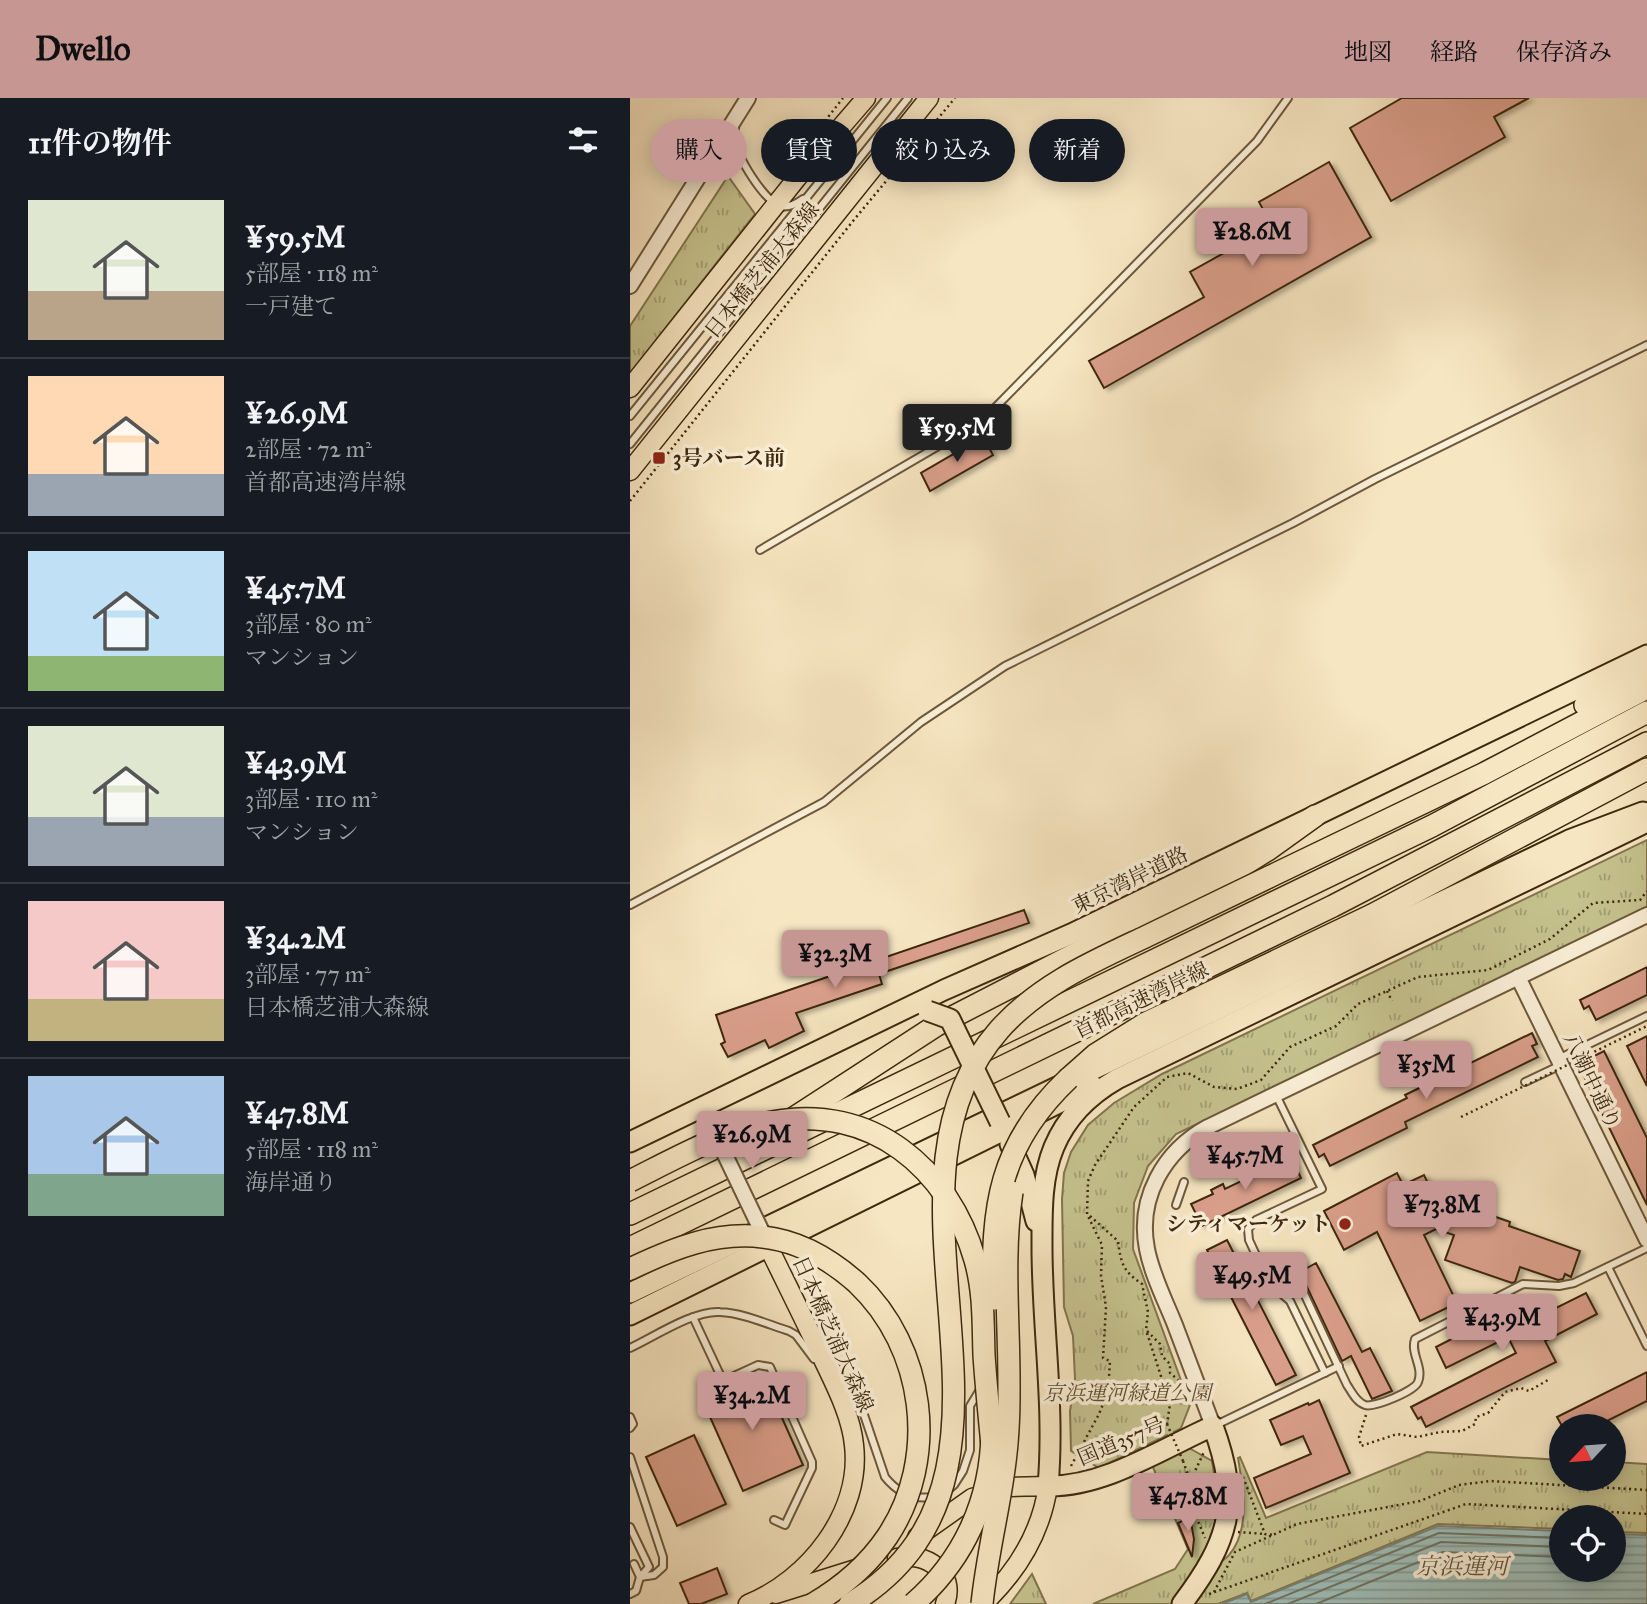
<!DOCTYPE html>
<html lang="ja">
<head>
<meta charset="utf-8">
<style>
  :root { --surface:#171b24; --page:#242831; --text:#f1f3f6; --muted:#9ea1a6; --line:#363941; --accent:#c59692 }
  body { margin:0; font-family:"IM FELL Great Primer","Noto Serif JP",serif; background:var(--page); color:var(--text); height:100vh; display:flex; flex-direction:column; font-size:26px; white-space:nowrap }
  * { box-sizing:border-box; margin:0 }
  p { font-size:23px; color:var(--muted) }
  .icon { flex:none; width:38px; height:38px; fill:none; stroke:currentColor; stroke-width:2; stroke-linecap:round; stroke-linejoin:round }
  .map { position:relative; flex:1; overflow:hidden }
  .sheet { display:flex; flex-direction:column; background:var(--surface); width:630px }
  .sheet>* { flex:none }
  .banner { position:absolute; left:21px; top:21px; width:665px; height:63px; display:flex; gap:14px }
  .needle { width:46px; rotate:244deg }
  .tools { position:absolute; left:919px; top:1316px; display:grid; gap:14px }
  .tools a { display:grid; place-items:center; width:77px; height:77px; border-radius:50%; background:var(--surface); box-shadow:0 4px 18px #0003; font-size:35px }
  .price { position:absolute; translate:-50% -60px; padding:0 16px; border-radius:7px; background:var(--accent); color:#111; font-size:23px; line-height:46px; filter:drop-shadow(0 2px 4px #0008) }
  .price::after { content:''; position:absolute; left:50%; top:42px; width:21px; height:16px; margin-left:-10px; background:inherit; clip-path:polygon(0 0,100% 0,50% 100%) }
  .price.current { background:#222; color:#fff }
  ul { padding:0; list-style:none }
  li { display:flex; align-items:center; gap:21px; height:175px; padding:0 28px }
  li+li { border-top:2px solid var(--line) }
  li span { display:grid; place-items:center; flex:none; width:196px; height:140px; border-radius:0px; color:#555 }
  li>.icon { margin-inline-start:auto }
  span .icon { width:84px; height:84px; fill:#fffc; stroke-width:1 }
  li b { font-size:30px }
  h2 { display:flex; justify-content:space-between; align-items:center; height:84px; padding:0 28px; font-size:30px }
  .chip { padding:0 24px; border-radius:32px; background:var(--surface); box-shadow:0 4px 18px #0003; font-size:24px; line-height:63px }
  .chip.current { background:var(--accent); color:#111 }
  header { display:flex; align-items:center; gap:42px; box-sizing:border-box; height:98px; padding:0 35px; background:var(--accent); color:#111 }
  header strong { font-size:33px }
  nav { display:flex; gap:38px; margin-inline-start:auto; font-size:24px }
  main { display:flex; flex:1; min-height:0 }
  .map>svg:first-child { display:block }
  .park { fill:url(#park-tufts); stroke:#82754e; stroke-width:2 }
  .water { fill:url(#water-rules); stroke:#788274; stroke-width:2 }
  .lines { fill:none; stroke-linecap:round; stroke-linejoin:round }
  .shore { stroke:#6e7363; stroke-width:2 }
  .building { fill:#da9f8b; stroke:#3e280d; stroke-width:2; filter:url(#shadow) }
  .service-casing { stroke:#6c583a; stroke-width:10 }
  .tertiary-casing { stroke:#6c583a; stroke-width:18 }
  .primary-casing { stroke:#3e280d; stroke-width:21 }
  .trunk-casing { stroke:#3e280d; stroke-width:23 }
  .motorway-casing { stroke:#3e280d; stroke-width:24 }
  .path { stroke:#3e280d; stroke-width:2.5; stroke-dasharray:2 3.5; stroke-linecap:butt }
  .service { stroke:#faefd7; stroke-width:6 }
  .tertiary { stroke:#faefd7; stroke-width:14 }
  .primary { stroke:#f7e6c2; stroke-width:18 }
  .trunk { stroke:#f7e6c2; stroke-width:19 }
  .motorway { stroke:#f7e6c2; stroke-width:21 }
  .tertiary-bridge-casing { stroke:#6c583a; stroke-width:18; stroke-linecap:butt }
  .trunk-bridge-casing { stroke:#3e280d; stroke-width:23; stroke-linecap:butt }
  .motorway-bridge-casing { stroke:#3e280d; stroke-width:24; stroke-linecap:butt }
  .path-bridge { stroke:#3e280d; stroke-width:2.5; stroke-dasharray:2 3.5; stroke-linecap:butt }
  .tertiary-bridge { stroke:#faefd7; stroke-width:14 }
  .trunk-bridge { stroke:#f7e6c2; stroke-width:19 }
  .motorway-bridge { stroke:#f7e6c2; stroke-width:21 }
  .poi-dot { fill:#8f2418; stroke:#faefd7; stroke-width:2.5 }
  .labels { text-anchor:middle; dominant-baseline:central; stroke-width:7; stroke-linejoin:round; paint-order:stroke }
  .street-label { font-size:21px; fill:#3e280d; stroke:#faefd7 }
  .poi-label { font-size:21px; font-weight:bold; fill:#3e280d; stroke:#faefd7; text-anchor:start }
  .park-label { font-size:21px; font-style:italic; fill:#604e2d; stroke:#faefd7 }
  .water-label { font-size:23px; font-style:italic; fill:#5b5541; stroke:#faefd7 }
</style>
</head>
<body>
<header>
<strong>Dwello</strong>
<nav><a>地図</a><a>経路</a><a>保存済み</a></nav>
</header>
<main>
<section class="sheet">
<h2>11件の物件<svg class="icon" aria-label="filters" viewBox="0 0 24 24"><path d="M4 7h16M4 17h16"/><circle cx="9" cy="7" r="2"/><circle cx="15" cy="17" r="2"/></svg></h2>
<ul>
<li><span style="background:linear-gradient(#dfe7d0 65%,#b9a48a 0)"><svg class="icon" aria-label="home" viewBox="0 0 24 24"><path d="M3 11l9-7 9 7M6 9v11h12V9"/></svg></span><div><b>¥59.5M</b><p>5部屋 · 118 m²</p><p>一戸建て</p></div></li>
<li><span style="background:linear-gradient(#ffd9b3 70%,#9aa5b1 0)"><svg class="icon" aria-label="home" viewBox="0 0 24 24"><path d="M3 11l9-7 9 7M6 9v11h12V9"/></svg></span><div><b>¥26.9M</b><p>2部屋 · 72 m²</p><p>首都高速湾岸線</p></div></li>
<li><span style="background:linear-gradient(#bfe0f5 75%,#8fb573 0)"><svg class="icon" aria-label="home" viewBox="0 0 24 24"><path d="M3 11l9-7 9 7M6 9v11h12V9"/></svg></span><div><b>¥45.7M</b><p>3部屋 · 80 m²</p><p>マンション</p></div></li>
<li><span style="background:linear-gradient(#dfe7d0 65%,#9aa5b1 0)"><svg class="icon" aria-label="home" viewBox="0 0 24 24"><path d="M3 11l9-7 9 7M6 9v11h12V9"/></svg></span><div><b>¥43.9M</b><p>3部屋 · 110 m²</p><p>マンション</p></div></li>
<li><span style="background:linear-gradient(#f6c9c9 70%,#c2b280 0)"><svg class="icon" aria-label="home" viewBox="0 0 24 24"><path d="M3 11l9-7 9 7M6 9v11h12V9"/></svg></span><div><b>¥34.2M</b><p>3部屋 · 77 m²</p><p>日本橋芝浦大森線</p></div></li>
<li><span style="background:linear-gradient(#a9c7e8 70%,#7fa58c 0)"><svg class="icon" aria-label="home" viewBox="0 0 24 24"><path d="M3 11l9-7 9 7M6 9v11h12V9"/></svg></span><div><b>¥47.8M</b><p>5部屋 · 118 m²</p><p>海岸通り</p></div></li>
</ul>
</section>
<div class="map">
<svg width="1017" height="1506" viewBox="0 0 1017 1506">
  <defs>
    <pattern id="park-tufts" width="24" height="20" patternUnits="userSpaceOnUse" patternTransform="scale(1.75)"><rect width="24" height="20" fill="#c5c28e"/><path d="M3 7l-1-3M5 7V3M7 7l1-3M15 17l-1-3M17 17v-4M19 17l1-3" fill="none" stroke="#a19e72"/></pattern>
    <pattern id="water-rules" width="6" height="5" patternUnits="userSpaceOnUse" patternTransform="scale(1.75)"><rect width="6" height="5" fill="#9ebeb9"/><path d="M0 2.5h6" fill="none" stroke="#829a95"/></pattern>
    <filter id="shadow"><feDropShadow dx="4.5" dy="2.5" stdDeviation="2" flood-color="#0004"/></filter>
  </defs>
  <rect width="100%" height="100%" fill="#f7e6c2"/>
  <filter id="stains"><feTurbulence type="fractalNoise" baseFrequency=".00286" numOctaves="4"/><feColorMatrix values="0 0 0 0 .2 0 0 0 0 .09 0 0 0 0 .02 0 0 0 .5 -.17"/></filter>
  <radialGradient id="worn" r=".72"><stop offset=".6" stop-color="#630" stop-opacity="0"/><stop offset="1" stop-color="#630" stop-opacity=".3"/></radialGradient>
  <g class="park">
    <path d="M98,78L125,116L0,275V228Z"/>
    <path d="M1017,742V810L546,1036L518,1068L504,1105L503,1151L560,1307L551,1330L544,1334L552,1353L559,1350L582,1363C590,1408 589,1435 565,1475C575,1470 592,1466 599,1457C621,1432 613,1390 608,1360L610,1359L636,1420L797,1354L931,1362V1381H984V1364L1017,1366V1435L984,1434V1419H931V1431L808,1426L621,1503L617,1495L588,1506H463L545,1471L558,1451L522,1367L546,1356L537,1337L469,1370L441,1353L440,1313L445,1281L443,1238L434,1209L432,1101L434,1075L441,1054L458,1027L484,1005L532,976Z"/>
    <path d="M402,1476L416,1506H380Z"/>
  </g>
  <path class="water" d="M808,1428L931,1433V1472H984V1436L1017,1437V1506H592L617,1496L621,1504Z"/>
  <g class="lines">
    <g class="shore">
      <path d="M635,1506L809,1435L931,1440"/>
      <path d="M658,1506L811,1444L931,1449"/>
      <path d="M686,1506L813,1454L931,1459"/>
    </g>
  </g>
  <g class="building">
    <path d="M772,0H899L864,19L875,39L761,103L720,30Z"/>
    <path d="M699,64L741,139L474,290L459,263L574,199L560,174L642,128L629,104Z"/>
    <path d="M353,339L363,357L300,393L291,375Z"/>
    <path d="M394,812L399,825L249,876L252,886L166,915L174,933L139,950L135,942L98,959L91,946L95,944L86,917Z"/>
    <path d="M1017,869V897L966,922L959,908L954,911L950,902Z"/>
    <path d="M902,935L907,946L902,948L908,959L775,1024L777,1030L700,1068L694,1056L689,1059L683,1047L777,1000L775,997Z"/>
    <path d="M1017,938V988L997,948Z"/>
    <path d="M974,953L1017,1040V1107L948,966Z"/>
    <path d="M661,1059L671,1080L572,1128L561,1106L583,1096L581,1092L593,1086L595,1091Z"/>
    <path d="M767,1075L773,1087L794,1077L807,1104L847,1118L849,1113L880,1124L879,1128L950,1153L941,1179L935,1176L933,1181L928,1182L890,1169L885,1184L882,1185L815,1162L824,1137L806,1131L794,1137L827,1205L790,1223L747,1134L714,1152L694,1113Z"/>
    <path d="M597,1142L666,1277L646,1287L577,1152Z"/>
    <path d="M671,1159L677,1170L686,1165L732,1254L740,1250L762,1293L742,1301L721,1258L712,1263L676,1187L671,1183L661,1164Z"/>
    <path d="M956,1195L967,1216L915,1243L926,1264L796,1329L791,1319L788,1321L781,1309L886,1255L878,1239L816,1270L806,1249L882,1210L879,1205L890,1199L893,1205L897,1203L906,1220Z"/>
    <path d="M1017,1274V1303L967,1328H932L927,1319Z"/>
    <path d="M132,1275L173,1367L113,1393L72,1301Z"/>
    <path d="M689,1302L720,1375L636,1410L624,1380L681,1356L673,1338L651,1347L640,1322L678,1305L679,1307Z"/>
    <path d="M64,1337L96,1406L47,1428L16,1359Z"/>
    <path d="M560,1419L564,1441L562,1459L548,1425Z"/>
    <path d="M87,1470L97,1496L71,1506H59L50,1485Z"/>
  </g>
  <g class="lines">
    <defs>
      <g id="service">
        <path d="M105,26C105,32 104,38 105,43C108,60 132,99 148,107C156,111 166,106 173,101"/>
        <path d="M0,318L257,0"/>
        <path d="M0,346L278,0"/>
        <path d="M130,452L353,322L627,43L658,0"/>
        <path d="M0,807L194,704L291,624L375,568L663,425L745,381L1017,247"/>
        <path d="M928,961L1017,918"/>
        <path d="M895,984L931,967"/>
        <path d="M646,997L692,1091L626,1122L618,1131L619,1142L639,1185L660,1203L695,1275"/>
        <path d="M546,1107L554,1084"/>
        <path d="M978,1169L1017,1248"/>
        <path d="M671,1189L717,1287C722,1294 726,1304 735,1307C744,1310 785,1293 788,1284C794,1269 780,1256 785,1241L893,1186L929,1188L944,1185L1017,1150"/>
        <path d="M63,1219L93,1283L128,1267L140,1269L182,1364V1370L155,1427L144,1422"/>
        <path d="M0,1250C24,1239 64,1212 90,1214C113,1215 137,1226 159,1233L166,1237L184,1261"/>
        <path d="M203,1264L229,1302L255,1379C267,1394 282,1402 302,1399"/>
        <path d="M0,1319L3,1326L0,1330"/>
        <path d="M584,1328L709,1268"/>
        <path d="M0,1359L33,1459V1469L24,1477L10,1479"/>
        <path d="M318,1392L324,1387L333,1373L340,1352V1308L351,1290"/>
        <path d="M0,1429L19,1469L10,1479L6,1493L0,1496"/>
        <path d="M4,1466L10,1479"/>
      </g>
      <g id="tertiary">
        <path d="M0,188L118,0"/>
        <path d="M888,879L1017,1142"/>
        <path d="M583,1328C570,1294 558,1261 545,1227C535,1202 522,1177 517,1151C507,1100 534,1053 578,1029L1017,817"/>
      </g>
      <g id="primary">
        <path d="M0,290L167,80L236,0"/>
        <path d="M0,373L299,0"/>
        <path d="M287,1439L342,1400L380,1389L418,1388C411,1435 387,1474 353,1506"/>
        <path d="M267,1460C295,1453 327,1474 315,1506"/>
        <path d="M146,1496L229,1470"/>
        <path d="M118,1506C178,1482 232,1415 224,1347C221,1316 204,1285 191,1257C174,1221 156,1185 139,1150"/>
      </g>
      <g id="trunk">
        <path d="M0,1044L314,892L441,836L1017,557"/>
        <path d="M380,1046L394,1077L406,1123"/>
        <path d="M0,1195L939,742L1013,714"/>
        <path d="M0,1217L463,988"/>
        <path d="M552,1506C600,1442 611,1405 583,1328C533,1350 475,1389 418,1388C425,1309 412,1228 412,1149C412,1116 411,1080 424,1049C437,1018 459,997 487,981L1017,724"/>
      </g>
      <g id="motorway">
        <path d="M955,607L1017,573"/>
        <path d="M639,779L855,675L1017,590"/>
        <path d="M439,980L465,957L516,925L742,817L1017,671"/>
        <path d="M156,1025L307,927L594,779L639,751L685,718"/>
        <path d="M0,1116L802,728L1017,614"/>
        <path d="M0,1150L703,808L1017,645"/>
      </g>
    </defs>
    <use href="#service" class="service-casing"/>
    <use href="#tertiary" class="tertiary-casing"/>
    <use href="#primary" class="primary-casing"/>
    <use href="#trunk" class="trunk-casing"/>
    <use href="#motorway" class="motorway-casing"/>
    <g class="path">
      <path d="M195,23L213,0"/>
      <path d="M0,403L223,123L325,0"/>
      <path d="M757,893L762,903"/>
      <path d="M460,1118L488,1143C491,1166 493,1173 512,1186L518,1214L516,1232L530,1246L532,1258L540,1266V1275L553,1286"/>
      <path d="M517,1235L540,1306L537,1326"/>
      <path d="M736,1317L729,1339L731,1348L767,1336L787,1339L810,1334L832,1333L845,1326L846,1319L858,1315L875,1294L891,1290L899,1293L918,1282"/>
      <path d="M553,1363L557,1374L552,1385L575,1440"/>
      <path d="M441,1368L469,1316L478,1294L480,1263L473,1260L476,1209L471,1178L472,1147L457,1116L458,1083L465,1067L504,1009L537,979L558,975L584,989L607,991L631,982L660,949L706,928L728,906L788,879L858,872L920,841L963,805L1010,802L1017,793"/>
      <path d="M613,1379L635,1436L645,1437"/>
      <path d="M554,1386L558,1388L574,1354"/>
      <path d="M608,1434L635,1436"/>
      <path d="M584,1494L605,1454L667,1426L790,1403L829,1387L860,1383L1017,1392"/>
      <path d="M579,1496L836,1406L1017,1416"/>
    </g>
    <use href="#service" class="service"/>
    <use href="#tertiary" class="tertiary"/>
    <use href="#primary" class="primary"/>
    <use href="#trunk" class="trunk"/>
    <use href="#motorway" class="motorway"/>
    <defs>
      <path id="tertiary-bridge" d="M81,1019L85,1036L133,1136"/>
      <path id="trunk-bridge" d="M298,913L320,921L370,1024"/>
      <g id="motorway-bridge">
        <path d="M0,1083C46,1060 91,1034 142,1024C241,1005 319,1070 345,1162C354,1193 353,1225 354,1257C356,1287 359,1317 362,1347"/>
        <path d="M0,1171C42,1151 85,1133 133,1139C169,1143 200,1161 227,1185C295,1249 310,1360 257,1439C238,1467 212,1489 183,1506"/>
        <path d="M364,1201C361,1109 369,1046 439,980"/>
        <path d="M220,1506C435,1375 224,1097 369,932C409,887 462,864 515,839C556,819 597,799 639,779"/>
        <path d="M283,1506C334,1462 361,1402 362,1335"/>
        <path d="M352,1506C358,1447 375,1390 378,1331C383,1253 370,1171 382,1094"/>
      </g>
    </defs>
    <use href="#tertiary-bridge" class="tertiary-bridge-casing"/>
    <use href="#trunk-bridge" class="trunk-bridge-casing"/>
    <use href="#motorway-bridge" class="motorway-bridge-casing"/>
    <g class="path-bridge">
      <path d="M831,1019L1017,928"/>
      <path d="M537,1326L553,1363"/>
    </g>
    <use href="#tertiary-bridge" class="tertiary-bridge"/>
    <use href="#trunk-bridge" class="trunk-bridge"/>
    <use href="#motorway-bridge" class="motorway-bridge"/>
  </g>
  <g class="poi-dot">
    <rect x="22" y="353" width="14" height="14" rx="3.5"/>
    <circle cx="715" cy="1126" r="7"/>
  </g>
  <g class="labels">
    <g class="street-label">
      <text transform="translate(132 172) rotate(-51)">日本橋芝浦大森線</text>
      <text transform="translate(500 782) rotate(-26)">東京湾岸道路</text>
      <text transform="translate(511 902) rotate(-26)">首都高速湾岸線</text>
      <text transform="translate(962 983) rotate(64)">八潮中通り</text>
      <text transform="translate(203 1236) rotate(66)">日本橋芝浦大森線</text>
      <text transform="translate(491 1343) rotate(-23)">国道357号</text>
    </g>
    <g class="poi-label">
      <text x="43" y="360">3号バース前</text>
      <text x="701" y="1126" text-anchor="end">シティマーケット</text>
    </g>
    <g class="park-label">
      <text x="497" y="1295">京浜運河緑道公園</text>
    </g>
    <g class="water-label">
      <text x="832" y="1468">京浜運河</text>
    </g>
  </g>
  <rect width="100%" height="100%" filter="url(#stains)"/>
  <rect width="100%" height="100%" fill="url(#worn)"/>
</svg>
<div class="tools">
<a><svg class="needle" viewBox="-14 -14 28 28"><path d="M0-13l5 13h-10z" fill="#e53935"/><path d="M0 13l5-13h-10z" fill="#9ea1a6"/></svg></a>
<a><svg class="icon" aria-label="locate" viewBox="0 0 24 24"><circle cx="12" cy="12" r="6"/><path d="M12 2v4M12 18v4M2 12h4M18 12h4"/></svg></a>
</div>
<b class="price" style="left:622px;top:170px">¥28.6M</b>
<b class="price current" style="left:327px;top:366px">¥59.5M</b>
<b class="price" style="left:205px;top:892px">¥32.3M</b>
<b class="price" style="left:796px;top:1003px">¥35M</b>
<b class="price" style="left:122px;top:1073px">¥26.9M</b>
<b class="price" style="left:615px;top:1094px">¥45.7M</b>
<b class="price" style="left:812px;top:1143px">¥73.8M</b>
<b class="price" style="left:622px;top:1214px">¥49.5M</b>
<b class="price" style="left:872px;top:1256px">¥43.9M</b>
<b class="price" style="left:122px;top:1334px">¥34.2M</b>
<b class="price" style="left:558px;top:1435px">¥47.8M</b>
<div class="banner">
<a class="chip current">購入</a>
<a class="chip">賃貸</a>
<a class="chip">絞り込み</a>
<a class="chip">新着</a>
</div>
</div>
</main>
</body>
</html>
